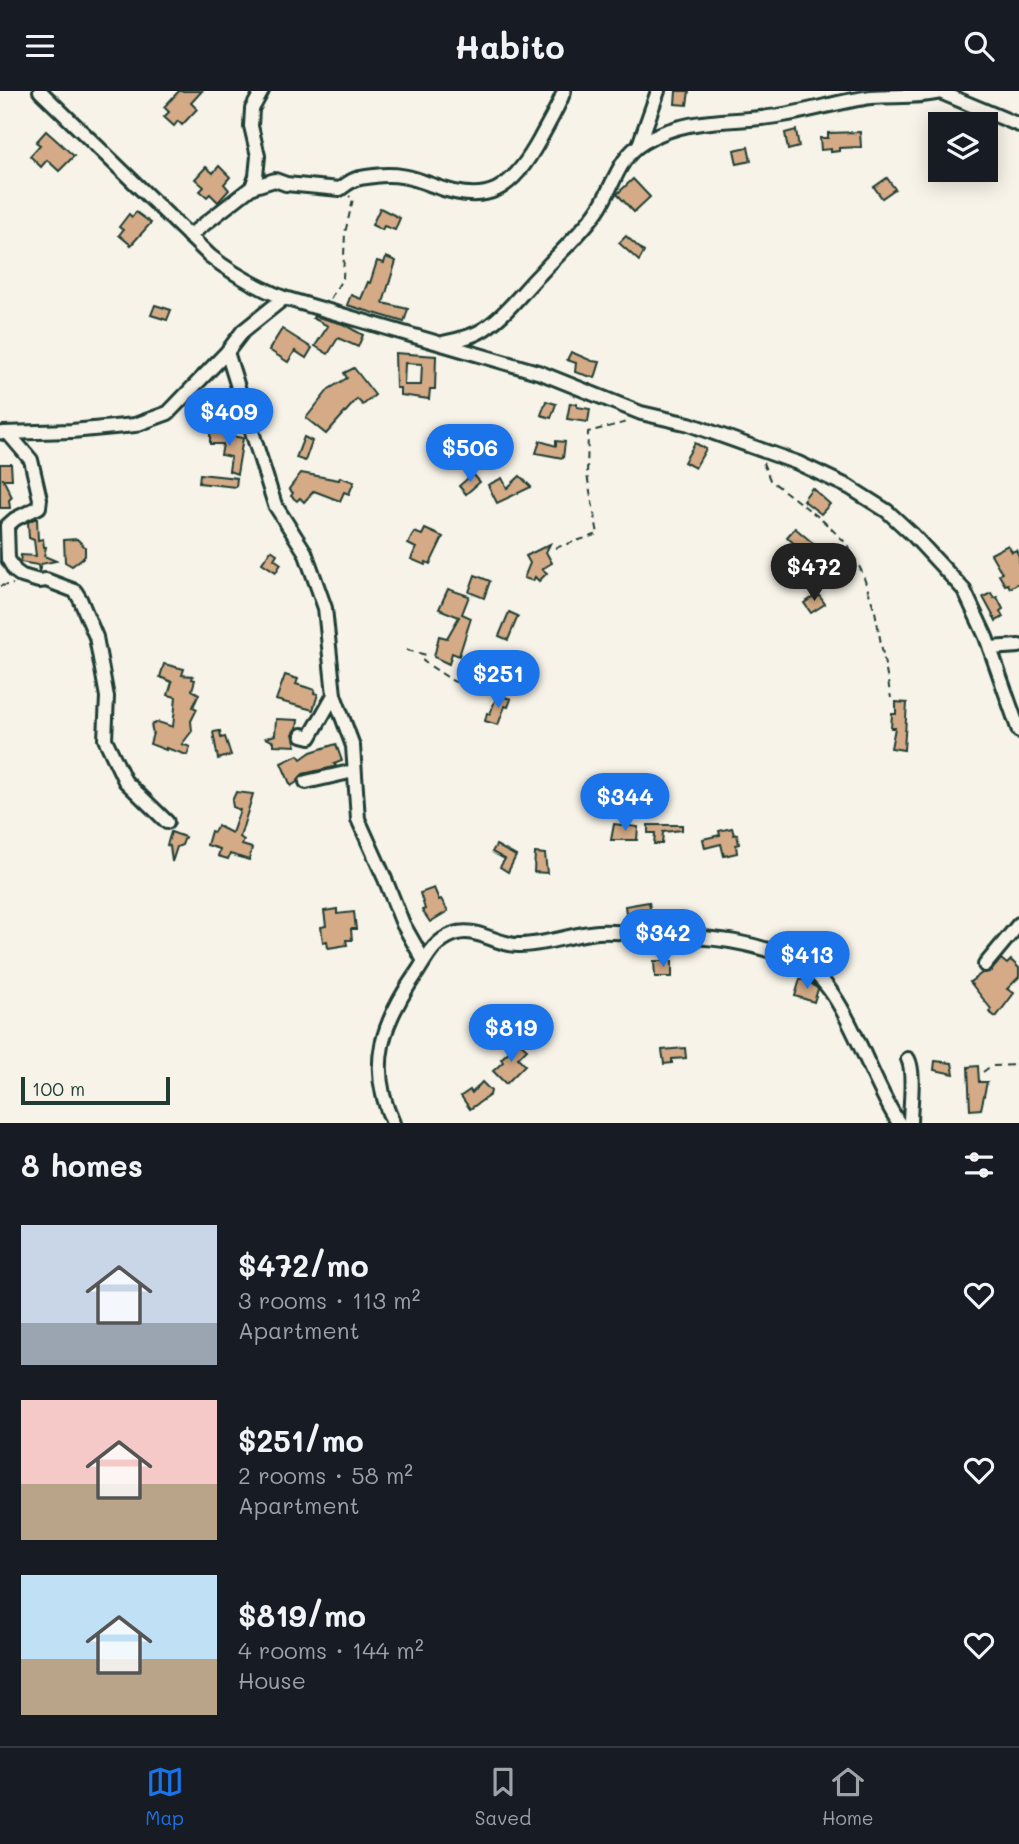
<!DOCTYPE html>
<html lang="en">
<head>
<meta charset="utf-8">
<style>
  :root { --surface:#171b24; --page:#242831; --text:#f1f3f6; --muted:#9ea1a6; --line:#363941; --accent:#1a73e8 }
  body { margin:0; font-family:Mali,sans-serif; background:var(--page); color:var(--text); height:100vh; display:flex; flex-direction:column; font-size:26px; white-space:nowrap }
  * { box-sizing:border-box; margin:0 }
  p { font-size:23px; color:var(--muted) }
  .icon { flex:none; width:38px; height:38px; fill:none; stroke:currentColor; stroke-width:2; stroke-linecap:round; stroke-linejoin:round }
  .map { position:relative; height:1032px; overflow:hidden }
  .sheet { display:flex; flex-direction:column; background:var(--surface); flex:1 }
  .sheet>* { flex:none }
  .tools { position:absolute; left:928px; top:21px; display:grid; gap:14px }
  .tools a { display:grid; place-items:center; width:70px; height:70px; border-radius:0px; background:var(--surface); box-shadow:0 4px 18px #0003; font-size:35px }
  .scale { position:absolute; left:21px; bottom:18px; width:149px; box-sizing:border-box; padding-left:7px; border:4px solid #1f3d34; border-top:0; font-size:19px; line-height:24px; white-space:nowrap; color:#1f3d34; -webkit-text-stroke:5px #f7f3e8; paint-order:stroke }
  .price { position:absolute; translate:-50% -60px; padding:0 16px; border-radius:24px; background:var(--accent); color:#fff; font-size:23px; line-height:46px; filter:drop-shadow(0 2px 4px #0008) }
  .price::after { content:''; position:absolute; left:50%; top:42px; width:21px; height:16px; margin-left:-10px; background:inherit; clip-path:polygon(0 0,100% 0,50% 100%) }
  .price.selected { background:#222; color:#fff }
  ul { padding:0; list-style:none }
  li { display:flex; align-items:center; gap:21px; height:175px; padding:0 21px }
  li span { display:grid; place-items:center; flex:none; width:196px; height:140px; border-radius:0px; color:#555 }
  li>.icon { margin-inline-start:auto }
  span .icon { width:84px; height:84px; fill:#fffc; stroke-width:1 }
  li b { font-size:30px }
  h2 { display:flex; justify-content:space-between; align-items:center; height:84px; padding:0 21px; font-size:30px }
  header { display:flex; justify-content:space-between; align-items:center; height:91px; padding:0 21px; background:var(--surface); font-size:32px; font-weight:700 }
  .menu { display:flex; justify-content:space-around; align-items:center; height:98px; border-top:2px solid var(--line); background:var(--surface); font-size:19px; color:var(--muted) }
  .menu a { display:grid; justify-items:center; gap:4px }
  .menu .selected { color:var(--accent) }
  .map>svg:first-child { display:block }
  .building { fill:#d4ab86; stroke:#1f3d34; stroke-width:2; fill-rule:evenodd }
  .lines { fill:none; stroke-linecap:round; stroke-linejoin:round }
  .minor-casing { stroke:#1f3d34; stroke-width:18 }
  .path { stroke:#1f3d34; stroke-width:2; stroke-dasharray:7 5; stroke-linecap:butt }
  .minor { stroke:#f7f3e8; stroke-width:12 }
</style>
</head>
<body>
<header><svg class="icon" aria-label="menu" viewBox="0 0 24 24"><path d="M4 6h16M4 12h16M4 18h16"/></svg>Habito<svg class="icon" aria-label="search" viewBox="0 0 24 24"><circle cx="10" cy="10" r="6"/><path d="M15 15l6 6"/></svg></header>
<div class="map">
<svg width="1019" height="1032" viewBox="0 0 1019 1032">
  <rect width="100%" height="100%" fill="#f7f3e8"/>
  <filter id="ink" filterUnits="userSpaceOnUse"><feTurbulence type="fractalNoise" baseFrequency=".0143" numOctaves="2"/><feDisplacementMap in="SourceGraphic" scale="14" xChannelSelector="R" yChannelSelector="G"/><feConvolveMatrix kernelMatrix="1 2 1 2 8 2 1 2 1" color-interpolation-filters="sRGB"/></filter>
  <g filter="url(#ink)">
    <g class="building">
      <path d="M179,0H202L191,12L197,18L182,34L178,30L174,35L164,26L169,21L164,16Z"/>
      <path d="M676,0H689L687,14L675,13Z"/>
      <path d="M796,39L799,56L788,59L785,42Z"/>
      <path d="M46,40L74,65L59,80L47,69L41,76L30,65L40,54L36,51Z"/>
      <path d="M860,41L861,56L839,57V60L831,61V58L821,59L820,47H828V42Z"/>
      <path d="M748,56L751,70L737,73L734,59Z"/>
      <path d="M219,75L230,86L224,93L229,99L218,111L210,103L207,106L200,100L204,96L195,88L206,76L213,82Z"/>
      <path d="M887,87L895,98L882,107L874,96Z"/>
      <path d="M633,88L650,106L634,121L617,103Z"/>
      <path d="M380,117L400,127L395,139L384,135L382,139L372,134Z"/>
      <path d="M136,121L151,132L131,154L119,144L123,139L119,136L129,123L132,126Z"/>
      <path d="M626,145L644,161L639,170L619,152Z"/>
      <path d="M386,166L396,170L383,212L408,218L404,231L347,214L351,204L361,208L368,191L370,192L377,170L384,172Z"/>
      <path d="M155,214L171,219L167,229L151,224Z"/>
      <path d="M314,225L343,233L363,244L358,256L338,247L328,263L315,255L328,235L313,227Z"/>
      <path d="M282,238L312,257L306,267L295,260L288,271L269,259Z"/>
      <path d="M571,261L592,270L600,271L595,287L575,281L576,272L567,269Z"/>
      <path d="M395,262L436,265L435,298H430L429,308L400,304V297H396ZM405,272L422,273L421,294H404Z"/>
      <path d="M354,277L375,304L363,314L357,308L326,343L306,327L329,298L347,287L344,282Z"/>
      <path d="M546,310L556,313L551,327L541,324Z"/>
      <path d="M570,312L577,313V316L590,318L588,331L567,328Z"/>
      <path d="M210,342H225V344L243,347L237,383L229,380L231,366L221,364L223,353H210Z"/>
      <path d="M304,346L312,350L305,370L296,367Z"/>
      <path d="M540,350L556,355V350L565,351L563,367L536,362Z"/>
      <path d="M506,351L508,362L491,365L489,354Z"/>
      <path d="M695,352L706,358L695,377L684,371Z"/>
      <path d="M0,373H11L12,388H3L12,406L9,409L10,417H0Z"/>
      <path d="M301,382L339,389L340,386L354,391L349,403L344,401L340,410L314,400L304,411L300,407L297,410L291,405L293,402L289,398Z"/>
      <path d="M200,383L237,387L236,396L199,392Z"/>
      <path d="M473,383L480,391L466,403L459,395Z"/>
      <path d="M520,385L531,396L497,412L488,394L502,387L507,397Z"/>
      <path d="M812,397L830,413L821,423L803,409Z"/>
      <path d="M34,428H37L38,449L43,448L44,456H46L44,465L56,470L41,473L39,481L38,474L20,471L21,464L36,465L34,449L29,447L28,431Z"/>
      <path d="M795,437L814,453L805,463L787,446Z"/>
      <path d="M425,438L443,446L430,473L426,471L425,474L411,468L416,457L408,453L414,441L422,444Z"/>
      <path d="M77,448L85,456V465L72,475L65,471L64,449Z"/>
      <path d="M550,453L546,461L552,472L542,478L547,482L539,490L535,486L533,490L524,487L530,472L526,465Z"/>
      <path d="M1008,454L1012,461L1016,459L1019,465V492L1010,497L1008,493L1005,494L999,484L1002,482L991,463Z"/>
      <path d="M271,459L277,463L274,468L281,473L276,481L262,472Z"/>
      <path d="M475,484L490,490L484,507L469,501Z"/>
      <path d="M448,498L469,505L462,523L471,527L459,565L452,562L449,573L434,566L439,545L447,547L459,526L439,518Z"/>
      <path d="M991,502L994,507L997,506L1003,518L1000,520L1003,526L996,530L983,506Z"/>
      <path d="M818,503L825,513L811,522L804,512Z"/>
      <path d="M509,521L518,525L508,549L499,545Z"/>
      <path d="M164,573L184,578L182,584L193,585L192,588L195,589L192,599L199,603L193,616L197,618L191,630L192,640L182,653L190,656L187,664L166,657V659L150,653L153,642L151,634L158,631L173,636L176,606L168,604L172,591L160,586Z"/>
      <path d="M285,584L298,588L296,593L315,599L314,602L318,603L313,619L276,609Z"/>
      <path d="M497,604L511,608L508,616L505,615L498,634L485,630L487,622L490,623Z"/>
      <path d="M896,611L907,612L904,659L891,657L895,637H891L892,623H896Z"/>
      <path d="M276,628L298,629L297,637L293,643L296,655L274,654V651L266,647L275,644Z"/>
      <path d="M220,640L221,647L225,646L231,664L218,668L213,641Z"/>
      <path d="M336,653L342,670L334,673L336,675L334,676L303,683L297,691L291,695L281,672L298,664L301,668L311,661Z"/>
      <path d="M236,701L253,703L240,746L244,749L242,754L252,757L249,769L230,763L228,768L218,765L220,758L207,754L211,740L214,741L218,735L232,742L240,719L233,716L232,710Z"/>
      <path d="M614,733L638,736L637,749H611Z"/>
      <path d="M648,734H682V739L663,741L662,753H654L655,742H648Z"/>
      <path d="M732,737L734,744L737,743L739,753L736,754L737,762L724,765L721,753L705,757L703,748L720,744L719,740Z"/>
      <path d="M171,741L185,746L182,754L177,756L172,771L170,755L167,754Z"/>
      <path d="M496,754L516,765L508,781L500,776L505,768L492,761Z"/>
      <path d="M535,762L545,763L547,782L534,781Z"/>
      <path d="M434,797L439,809L441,808L448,820L430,831L422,819L425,818L420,802Z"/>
      <path d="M649,811L651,824H647L648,830L632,833L631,829H627L625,815Z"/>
      <path d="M337,818V823L354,821L356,838H351L352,849H346L347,854L328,857L327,850L323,851L321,836L326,835L324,820Z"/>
      <path d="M1001,868L1007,873L1011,869L1019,877V886L1007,898L1014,902L996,926L989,921L991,918L970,891L982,882L991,880Z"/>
      <path d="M654,870H672V886H655Z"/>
      <path d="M800,888L811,892L818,898L814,911L795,905Z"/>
      <path d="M519,951L527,958L518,967L525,974L506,993L493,980L503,971L501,968Z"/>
      <path d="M685,957L686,967L672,968V972L664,973L662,959Z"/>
      <path d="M935,970L952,972L954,983L934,979Z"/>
      <path d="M978,975L979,991H987L981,1018L970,1019L968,976Z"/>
      <path d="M482,991L491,1000L490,1004L470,1018L461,1005L470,999L472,1002Z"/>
    </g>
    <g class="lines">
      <defs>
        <g id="minor">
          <path d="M40,0L210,165C233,183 257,196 284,207L541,282L641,322L689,333L798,372L849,396L887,420L913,444L964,499L986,546L1019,640"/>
          <path d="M639,54L658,0"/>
          <path d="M252,96L275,89L286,93L340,98C354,87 357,87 374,85C396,82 411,86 432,94C488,116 512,99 540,48C548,33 558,17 564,0"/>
          <path d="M189,145L252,96L256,85L258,65L251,35L252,18L262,0"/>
          <path d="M443,252C456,249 468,247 479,241C503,228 521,202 540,183C559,162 581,143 597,120C614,96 617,67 644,51C689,24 734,33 783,24C813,19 841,10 871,6C894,4 918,7 940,1L1019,34"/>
          <path d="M227,261L275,414L305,461L325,517L334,604L353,655L358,728L385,788L403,833L424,870"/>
          <path d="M3,342L72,340L135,334L168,322L227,261L243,240L284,207"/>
          <path d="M8,342L31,369L40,408L39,416L15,428L7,435L8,468L15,480L22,485L39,490L46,489L75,500L80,508L96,546L107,606L105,648L125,690L167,731"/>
          <path d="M990,557L1019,555"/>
          <path d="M302,644L310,646L334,604"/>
          <path d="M306,691L354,680"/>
          <path d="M985,874L1019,833"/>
          <path d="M908,968C915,981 910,1015 910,1032"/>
          <path d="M393,1032C366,974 383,930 418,880C428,864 435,850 454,843C477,835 497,855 520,854C546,854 572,843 598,841C614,840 630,843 646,843C700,846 761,847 809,878C847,903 871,992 899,1032"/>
        </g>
      </defs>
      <use href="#minor" class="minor-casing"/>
      <g class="path">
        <path d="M330,208L343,187L345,142L353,108L349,105"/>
        <path d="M763,372L770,389L821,428L847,453L862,481L875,520L891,607"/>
        <path d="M555,457L598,443L587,384L588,341L627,331L628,328"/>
        <path d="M0,495L13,493"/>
        <path d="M407,559L426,564L423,570L453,590L488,603"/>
        <path d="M983,981L991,975L1019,974"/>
      </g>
      <use href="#minor" class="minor"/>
    </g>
  </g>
</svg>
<div class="tools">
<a><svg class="icon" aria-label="layers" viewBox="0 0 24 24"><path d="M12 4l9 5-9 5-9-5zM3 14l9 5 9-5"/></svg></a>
</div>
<div class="scale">100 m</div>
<b class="price" style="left:229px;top:357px">$409</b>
<b class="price" style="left:470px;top:393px">$506</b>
<b class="price selected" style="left:814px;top:512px">$472</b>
<b class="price" style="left:498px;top:619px">$251</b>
<b class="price" style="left:625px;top:742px">$344</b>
<b class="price" style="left:663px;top:878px">$342</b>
<b class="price" style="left:807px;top:900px">$413</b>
<b class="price" style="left:511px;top:973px">$819</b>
</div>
<section class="sheet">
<h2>8 homes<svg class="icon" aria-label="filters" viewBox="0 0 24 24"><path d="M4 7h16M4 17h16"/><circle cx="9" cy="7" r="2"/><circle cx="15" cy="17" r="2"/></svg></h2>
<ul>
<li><span style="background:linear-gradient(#c9d6e8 70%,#9aa5b1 0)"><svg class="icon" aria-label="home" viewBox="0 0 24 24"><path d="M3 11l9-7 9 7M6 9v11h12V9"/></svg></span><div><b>$472/mo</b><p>3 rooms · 113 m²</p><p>Apartment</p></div><svg class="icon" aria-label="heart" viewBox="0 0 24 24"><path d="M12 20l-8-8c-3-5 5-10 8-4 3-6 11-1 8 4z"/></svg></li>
<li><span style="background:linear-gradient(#f6c9c9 60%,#b9a48a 0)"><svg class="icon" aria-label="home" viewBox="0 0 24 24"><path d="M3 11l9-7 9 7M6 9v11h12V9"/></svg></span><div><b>$251/mo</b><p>2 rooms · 58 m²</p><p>Apartment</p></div><svg class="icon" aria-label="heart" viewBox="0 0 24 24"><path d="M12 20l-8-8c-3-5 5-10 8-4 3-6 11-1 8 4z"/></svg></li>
<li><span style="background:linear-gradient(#bfe0f5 60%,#b9a48a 0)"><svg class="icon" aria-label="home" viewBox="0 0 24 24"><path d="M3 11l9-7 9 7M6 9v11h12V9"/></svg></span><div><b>$819/mo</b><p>4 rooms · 144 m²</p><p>House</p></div><svg class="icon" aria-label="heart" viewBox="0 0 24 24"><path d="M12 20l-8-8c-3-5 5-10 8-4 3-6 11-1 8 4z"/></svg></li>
</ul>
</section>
<nav class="menu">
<a class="selected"><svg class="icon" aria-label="map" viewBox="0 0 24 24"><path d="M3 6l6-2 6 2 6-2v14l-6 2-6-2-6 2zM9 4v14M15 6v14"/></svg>Map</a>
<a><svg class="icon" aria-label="saved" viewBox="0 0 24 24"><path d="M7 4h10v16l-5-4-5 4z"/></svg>Saved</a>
<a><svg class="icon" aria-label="home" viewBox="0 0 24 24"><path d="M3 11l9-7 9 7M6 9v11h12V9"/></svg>Home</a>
</nav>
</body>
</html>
